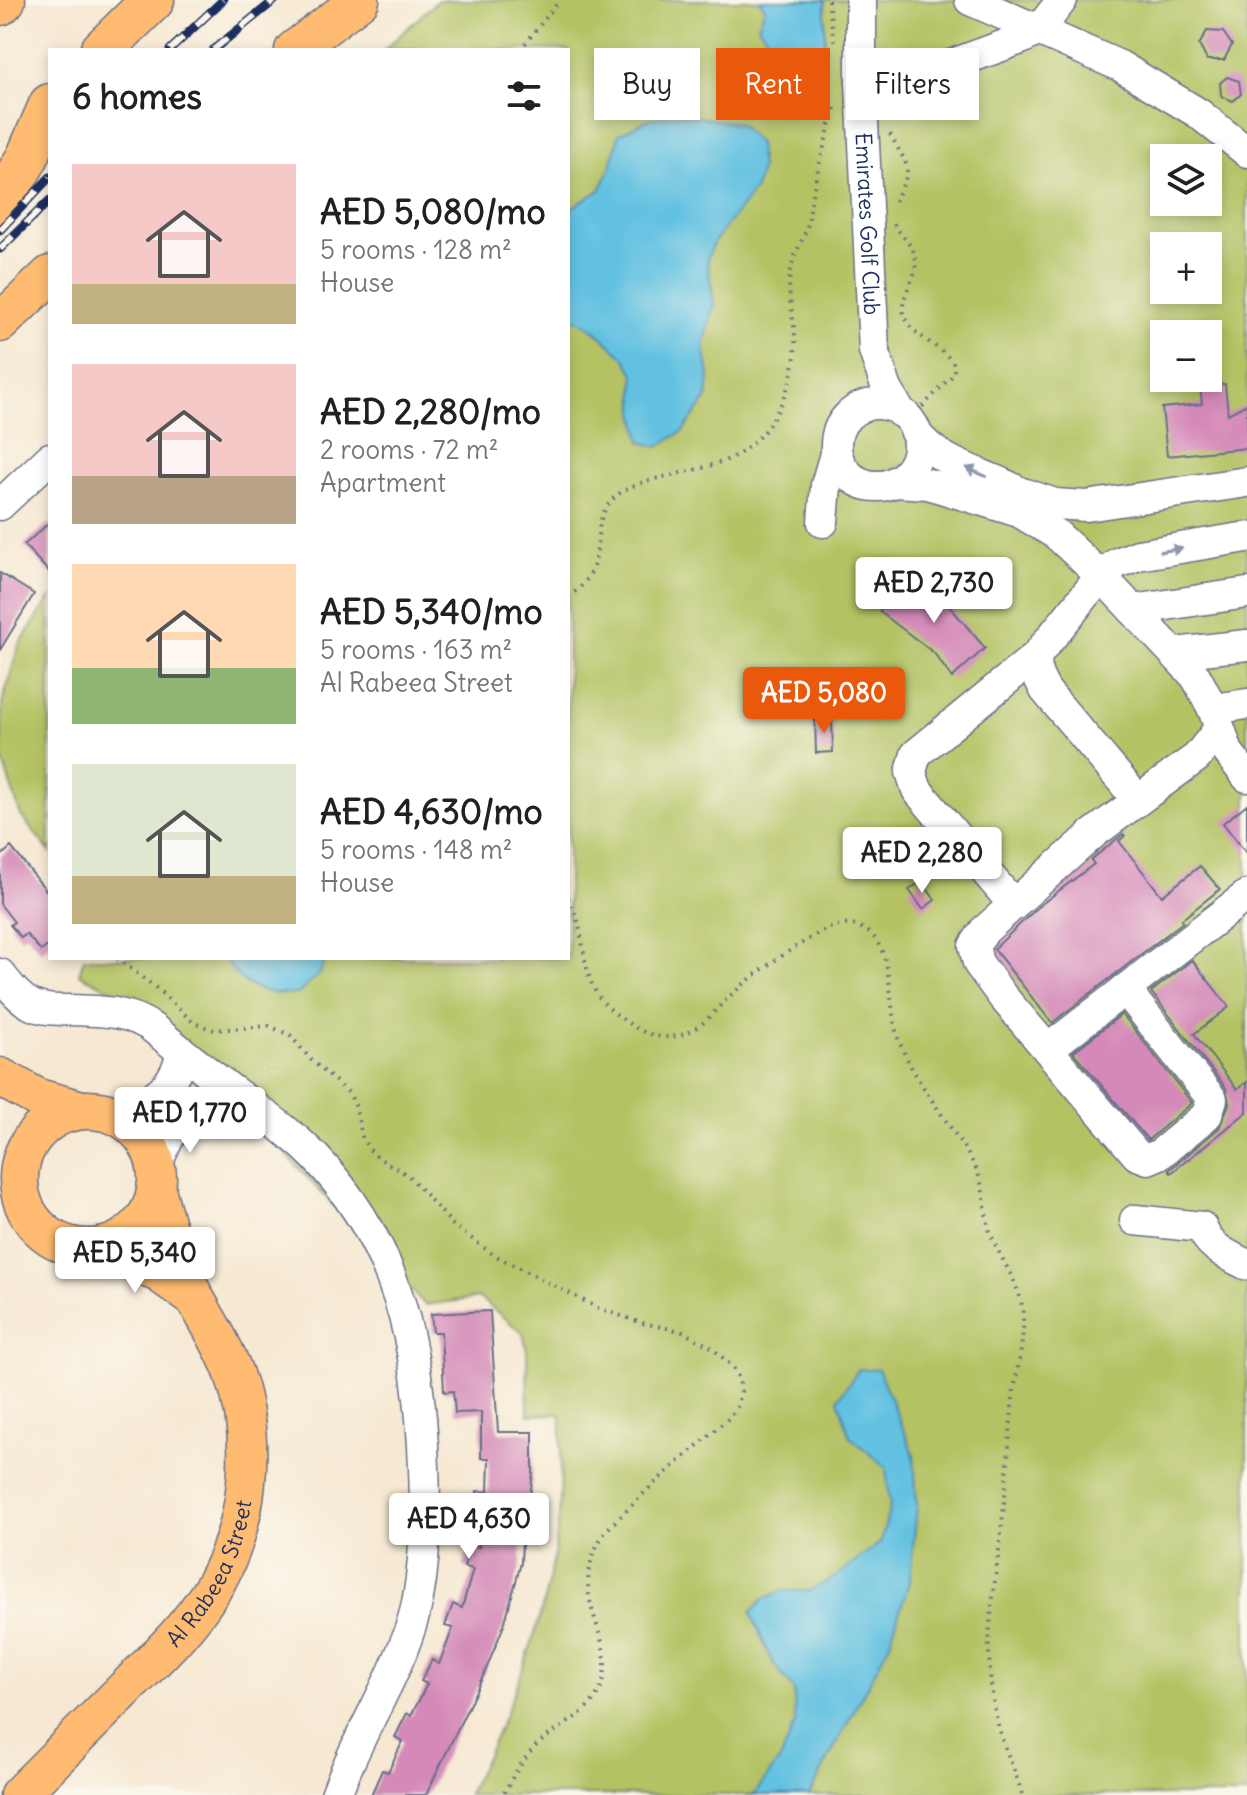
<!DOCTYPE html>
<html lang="en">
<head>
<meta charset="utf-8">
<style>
  :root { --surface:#fff; --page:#f2f2f2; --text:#202124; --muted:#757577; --accent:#ea580c }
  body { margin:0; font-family:Delius,sans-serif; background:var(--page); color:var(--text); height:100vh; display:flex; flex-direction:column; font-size:30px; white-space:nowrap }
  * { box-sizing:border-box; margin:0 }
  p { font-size:26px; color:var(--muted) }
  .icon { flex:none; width:44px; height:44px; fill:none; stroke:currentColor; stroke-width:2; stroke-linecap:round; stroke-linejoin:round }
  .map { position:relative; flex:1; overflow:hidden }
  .panel { position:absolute; left:48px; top:48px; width:522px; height:912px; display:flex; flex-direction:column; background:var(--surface); border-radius:0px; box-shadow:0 4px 12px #0003 }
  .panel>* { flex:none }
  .hud { position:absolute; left:594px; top:48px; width:532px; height:72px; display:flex; gap:16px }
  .buttons { position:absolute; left:1150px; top:144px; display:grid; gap:16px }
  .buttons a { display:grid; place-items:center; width:72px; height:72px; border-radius:0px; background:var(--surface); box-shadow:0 4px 12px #0003; font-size:40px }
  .price { position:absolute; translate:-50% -68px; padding:0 18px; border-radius:8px; background:#fff; color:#222; font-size:26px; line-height:52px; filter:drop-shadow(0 2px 4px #0008) }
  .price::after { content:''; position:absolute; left:50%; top:48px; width:24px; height:18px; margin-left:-12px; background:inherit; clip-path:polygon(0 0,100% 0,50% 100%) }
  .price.selected { background:var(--accent); color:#fff }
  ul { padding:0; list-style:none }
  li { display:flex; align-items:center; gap:24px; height:200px; padding:0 24px }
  li span { display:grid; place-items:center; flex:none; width:224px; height:160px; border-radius:0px; color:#555 }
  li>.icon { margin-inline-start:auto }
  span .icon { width:96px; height:96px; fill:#fffc; stroke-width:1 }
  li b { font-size:34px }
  h2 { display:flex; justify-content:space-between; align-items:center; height:96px; padding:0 24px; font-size:34px }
  .chip { padding:0 28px; border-radius:0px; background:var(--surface); box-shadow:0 4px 12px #0003; font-size:28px; line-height:72px }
  .chip.selected { background:var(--accent); color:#fff }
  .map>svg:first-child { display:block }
  .green { fill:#b4c264; stroke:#687861; stroke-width:2; fill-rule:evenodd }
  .water { fill:#62c1e1; stroke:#3e78a0; stroke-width:2 }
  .building { fill:#d489b8 }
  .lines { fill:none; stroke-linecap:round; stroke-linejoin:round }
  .minor-casing { stroke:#687087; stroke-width:33 }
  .major-casing { stroke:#687087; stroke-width:41 }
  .highway-casing { stroke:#687087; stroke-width:45 }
  .path { stroke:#687087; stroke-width:4; stroke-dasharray:2 6; stroke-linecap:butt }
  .minor { stroke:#fff; stroke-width:30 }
  .major { stroke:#febb71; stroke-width:38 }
  .highway { stroke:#febb71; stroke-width:42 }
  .rail-casing { stroke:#1b2f5e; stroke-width:9 }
  .rail { stroke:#fbf7ec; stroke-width:6; stroke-dasharray:18; stroke-linecap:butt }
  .oneway { fill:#8d97ae }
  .labels { text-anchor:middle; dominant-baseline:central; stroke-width:7; stroke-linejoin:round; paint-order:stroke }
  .street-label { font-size:22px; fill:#1b2f5e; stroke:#fbf7ec }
</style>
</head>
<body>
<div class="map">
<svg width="1247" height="1795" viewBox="0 0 1247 1795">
  <rect width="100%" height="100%" fill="#fbf7ec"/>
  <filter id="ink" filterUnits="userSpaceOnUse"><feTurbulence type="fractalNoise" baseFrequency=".0125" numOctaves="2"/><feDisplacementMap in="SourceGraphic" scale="16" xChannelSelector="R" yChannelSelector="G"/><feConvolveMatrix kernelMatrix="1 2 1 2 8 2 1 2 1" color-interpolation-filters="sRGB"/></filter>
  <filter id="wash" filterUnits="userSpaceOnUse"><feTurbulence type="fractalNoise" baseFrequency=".006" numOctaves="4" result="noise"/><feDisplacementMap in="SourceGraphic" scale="32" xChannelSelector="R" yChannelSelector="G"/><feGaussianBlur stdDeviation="1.8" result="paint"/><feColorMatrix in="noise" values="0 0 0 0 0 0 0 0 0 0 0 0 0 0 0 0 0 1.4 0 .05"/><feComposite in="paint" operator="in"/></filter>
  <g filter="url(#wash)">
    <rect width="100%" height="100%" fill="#f6e8d2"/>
    <g class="green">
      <path d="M438,0H1247V1795H467C506,1721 537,1643 553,1561C562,1513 561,1463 561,1414L528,1415L527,1351L523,1333L479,1298L425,1305L157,1014L79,974L84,958H568V50H384ZM1164,158H1208V202H1164ZM1164,246H1208V290H1164ZM1164,334H1208V378H1164Z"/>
      <path d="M50,598V852L21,816L2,759V703L19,645Z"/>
    </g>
    <g class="water">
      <path d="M759,0H825V52C793,66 777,52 758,26L765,8Z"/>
      <path d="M680,114L739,124L758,143L761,169L755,189L714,242L707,259L714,304L704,346L709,375L707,398L683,431L658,447L641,442L635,412L634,374L625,358L593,329L568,315V210L600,190L611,167L619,134L649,119Z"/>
      <path d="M225,958H326L320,973L298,994C266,996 239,988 225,958Z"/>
      <path d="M859,1369H878L914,1455L917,1508L910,1579L889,1645L809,1795H754L781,1758L795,1724L794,1690L772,1662L751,1613L762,1600L781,1591H809L832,1579L881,1542L890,1506L886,1467L850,1437L838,1399Z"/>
    </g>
    <g id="blocks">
      <g class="building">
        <path d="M1207,31L1223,32L1232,45L1224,60H1207L1199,45Z"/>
        <path d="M1227,77L1239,81L1241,94L1233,101L1221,96L1220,83Z"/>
        <path d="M1225,384L1228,414L1247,404V448L1167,456L1162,408L1202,404L1200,387Z"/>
        <path d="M50,522V573L24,545Z"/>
        <path d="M0,573L34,594L0,650Z"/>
        <path d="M923,575L985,648L952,678L934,653L879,611Z"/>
        <path d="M815,718H832L833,752L816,753Z"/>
        <path d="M1247,804V854L1223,823Z"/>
        <path d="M1123,834L1125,836L1119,841L1162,896L1200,866L1220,889L1181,920L1183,922L1052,1023L994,949L1039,906L1094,864L1091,860Z"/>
        <path d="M11,847L50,895V944L41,951L26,934L21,938L10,925L14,922L0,904V857Z"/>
        <path d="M922,881L935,900L923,909L909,890Z"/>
        <path d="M1192,960L1229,1007L1194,1034L1237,1089L1247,1082V1112L1171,1173L1169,1170L1219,1128L1229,1104L1226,1088L1151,992Z"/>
        <path d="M1122,1014L1192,1103L1148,1140L1073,1052Z"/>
        <path d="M490,1311L498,1432H533V1472L527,1521H523L521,1563L504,1625L485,1672L426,1795H371L382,1770L388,1772L403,1741L395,1737L407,1713L411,1716L427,1684L421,1681L432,1660L439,1664L453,1628L445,1626L453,1604L462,1608L473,1569L464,1567L470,1545L479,1547L482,1513L476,1512L477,1491L488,1492L489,1458H481V1412L455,1413L453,1391L444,1392L441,1332H433L431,1314Z"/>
      </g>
    </g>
  </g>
  <g filter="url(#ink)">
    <use href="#blocks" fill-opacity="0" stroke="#687087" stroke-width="2"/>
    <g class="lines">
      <defs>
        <g id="minor">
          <path id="s1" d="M861,0V81L874,351L887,389L900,412"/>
          <path d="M970,0L1120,66L1198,113L1247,152"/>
          <path d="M861,81L900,80L920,76L1021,39L1039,30L1062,0"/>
          <circle cx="877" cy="445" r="41"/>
          <path d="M915,432C946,473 1002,473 1039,506"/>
          <path d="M894,482L928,484L1019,512L1057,535L1101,576L1196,677L1213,709L1228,752L1247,777"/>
          <path d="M1026,494L1055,504L1086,506L1247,482"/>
          <path d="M0,505L50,458"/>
          <path d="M823,522L826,485L836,450"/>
          <path d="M1133,610L1247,593"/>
          <path d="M1175,653L1247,645"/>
          <path d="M1036,656L1037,674L1045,690L1138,800"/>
          <path d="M1213,709L1247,704"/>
          <path d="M1014,905L917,790L911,772L916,754L1036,656L1101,576L1117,563L1138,555L1247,537"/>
          <path d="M0,974C9,985 18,998 32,1005C44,1010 56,1010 69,1010C101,1011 128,1010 154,1029C182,1052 211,1075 240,1096C265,1115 293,1134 315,1157C399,1245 420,1350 424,1468C426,1515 426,1566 415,1612C398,1677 358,1732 336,1795"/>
          <path d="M1125,989L1212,1099L1207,1115L1160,1154L1148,1159L1137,1155L1003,997L978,963L974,946L984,931L1094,833L1197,757L1219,729"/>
          <path d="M1048,1049L1247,895"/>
          <path d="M102,1111C140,1111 177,1091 181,1051"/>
          <path d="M156,1169C168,1131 188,1103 224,1084"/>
          <path d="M1135,1220L1202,1227C1207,1247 1230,1256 1247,1265"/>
        </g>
        <g id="major">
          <path d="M294,50L360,0"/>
          <path d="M0,323L50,275"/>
          <path d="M0,1077L38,1098L82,1110"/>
          <circle cx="88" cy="1179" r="69"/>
          <path d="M99,1248L159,1273L194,1298"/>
          <path id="s2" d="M19,1795C55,1759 91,1723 127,1687C157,1657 188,1628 211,1591C249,1529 258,1443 234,1374C224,1346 209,1324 195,1298C176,1265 166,1226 156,1189"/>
        </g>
        <g id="highway">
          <path d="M0,4L4,0"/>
          <path d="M102,50L153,0"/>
          <path d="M0,203L27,158L50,105"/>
        </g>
      </defs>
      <use href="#minor" class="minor-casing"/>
      <use href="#major" class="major-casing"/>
      <use href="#highway" class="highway-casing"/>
      <g class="path">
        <path d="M828,0L834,41"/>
        <path d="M520,50L560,0"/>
        <path d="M890,134C910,171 914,165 893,204"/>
        <path d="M894,224C900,235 912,244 915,256C921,278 896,296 905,317C914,339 944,346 955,366L953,375L922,407"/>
        <path d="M568,597C616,565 582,528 615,497C642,472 710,476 746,449C778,424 798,376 795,336C793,313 786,291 791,269C794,253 804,239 808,223C810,211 811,199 814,187C820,159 828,132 836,105"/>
        <path d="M568,898C590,934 576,979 609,1008C637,1033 670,1051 704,1022C714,1013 722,1003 732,994C756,973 781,955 809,939C824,930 840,920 859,927C897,941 886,1006 899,1041C916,1084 949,1121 972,1161C986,1184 983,1208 990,1232C999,1257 1017,1279 1022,1306C1027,1338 1015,1373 1012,1406C1009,1448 1006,1490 1001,1532C997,1570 990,1608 989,1646C989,1672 992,1700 998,1725C1004,1749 1016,1771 1022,1795"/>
        <path d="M117,958L155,987L194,1023L214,1030L269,1026L290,1035L312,1061L349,1093L355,1105L363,1140L369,1149L377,1157L409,1176L453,1225L494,1255L598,1308L642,1323L681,1331L711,1347L733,1367L739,1379L741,1392L738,1405L731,1416C699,1445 666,1471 636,1501C625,1513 611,1523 602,1537C591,1553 586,1575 589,1595C594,1627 614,1655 600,1689C588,1716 557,1726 537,1745C522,1760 513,1776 503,1795"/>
      </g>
      <use href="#minor" class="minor"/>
      <use href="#major" class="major"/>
      <use href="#highway" class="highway"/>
      <defs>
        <g id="rail">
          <path d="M170,50L223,0"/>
          <path d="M213,50L275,0"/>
          <path d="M0,230L50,177"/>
          <path d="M0,249L50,200"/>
        </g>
      </defs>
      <use href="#rail" class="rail-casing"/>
      <use href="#rail" class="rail"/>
    </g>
    <defs><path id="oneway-solid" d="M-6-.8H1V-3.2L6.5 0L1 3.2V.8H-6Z" transform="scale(2)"/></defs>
    <g class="oneway">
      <use href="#oneway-solid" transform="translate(976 472) rotate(-157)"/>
      <use href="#oneway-solid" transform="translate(1171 550) rotate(-9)"/>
    </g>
  </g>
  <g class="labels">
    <g class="street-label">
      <text stroke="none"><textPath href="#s1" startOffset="224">Emirates Golf Club</textPath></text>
      <text stroke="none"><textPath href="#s2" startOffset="296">Al Rabeea Street</textPath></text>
    </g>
  </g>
</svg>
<div class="buttons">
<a><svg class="icon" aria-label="layers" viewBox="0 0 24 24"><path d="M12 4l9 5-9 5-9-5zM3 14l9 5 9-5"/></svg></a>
<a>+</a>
<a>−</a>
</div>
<b class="price" style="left:934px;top:625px">AED 2,730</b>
<b class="price selected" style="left:824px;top:735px">AED 5,080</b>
<b class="price" style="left:922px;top:895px">AED 2,280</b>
<b class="price" style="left:190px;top:1155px">AED 1,770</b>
<b class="price" style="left:135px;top:1295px">AED 5,340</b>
<b class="price" style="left:469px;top:1561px">AED 4,630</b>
<div class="hud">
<a class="chip">Buy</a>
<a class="chip selected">Rent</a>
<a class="chip">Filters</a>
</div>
<section class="panel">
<h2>6 homes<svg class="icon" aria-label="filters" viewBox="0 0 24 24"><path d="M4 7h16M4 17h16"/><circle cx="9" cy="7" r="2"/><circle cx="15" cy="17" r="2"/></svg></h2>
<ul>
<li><span style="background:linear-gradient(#f6c9c9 75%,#c2b280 0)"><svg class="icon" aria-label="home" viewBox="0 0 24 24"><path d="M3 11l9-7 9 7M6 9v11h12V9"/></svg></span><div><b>AED 5,080/mo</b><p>5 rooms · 128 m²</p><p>House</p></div></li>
<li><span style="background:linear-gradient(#f6c9c9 70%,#b9a48a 0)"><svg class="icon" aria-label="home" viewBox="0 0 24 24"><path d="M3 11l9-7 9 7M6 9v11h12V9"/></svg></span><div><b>AED 2,280/mo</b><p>2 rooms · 72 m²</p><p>Apartment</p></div></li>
<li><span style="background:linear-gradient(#ffd9b3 65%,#8fb573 0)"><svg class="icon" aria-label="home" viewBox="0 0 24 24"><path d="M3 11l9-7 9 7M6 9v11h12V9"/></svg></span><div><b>AED 5,340/mo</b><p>5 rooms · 163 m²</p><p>Al Rabeea Street</p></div></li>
<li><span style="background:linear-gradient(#dfe7d0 70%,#c2b280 0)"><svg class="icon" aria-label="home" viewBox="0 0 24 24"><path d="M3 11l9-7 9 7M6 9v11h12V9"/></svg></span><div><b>AED 4,630/mo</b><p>5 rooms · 148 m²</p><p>House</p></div></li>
</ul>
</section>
</div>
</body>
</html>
